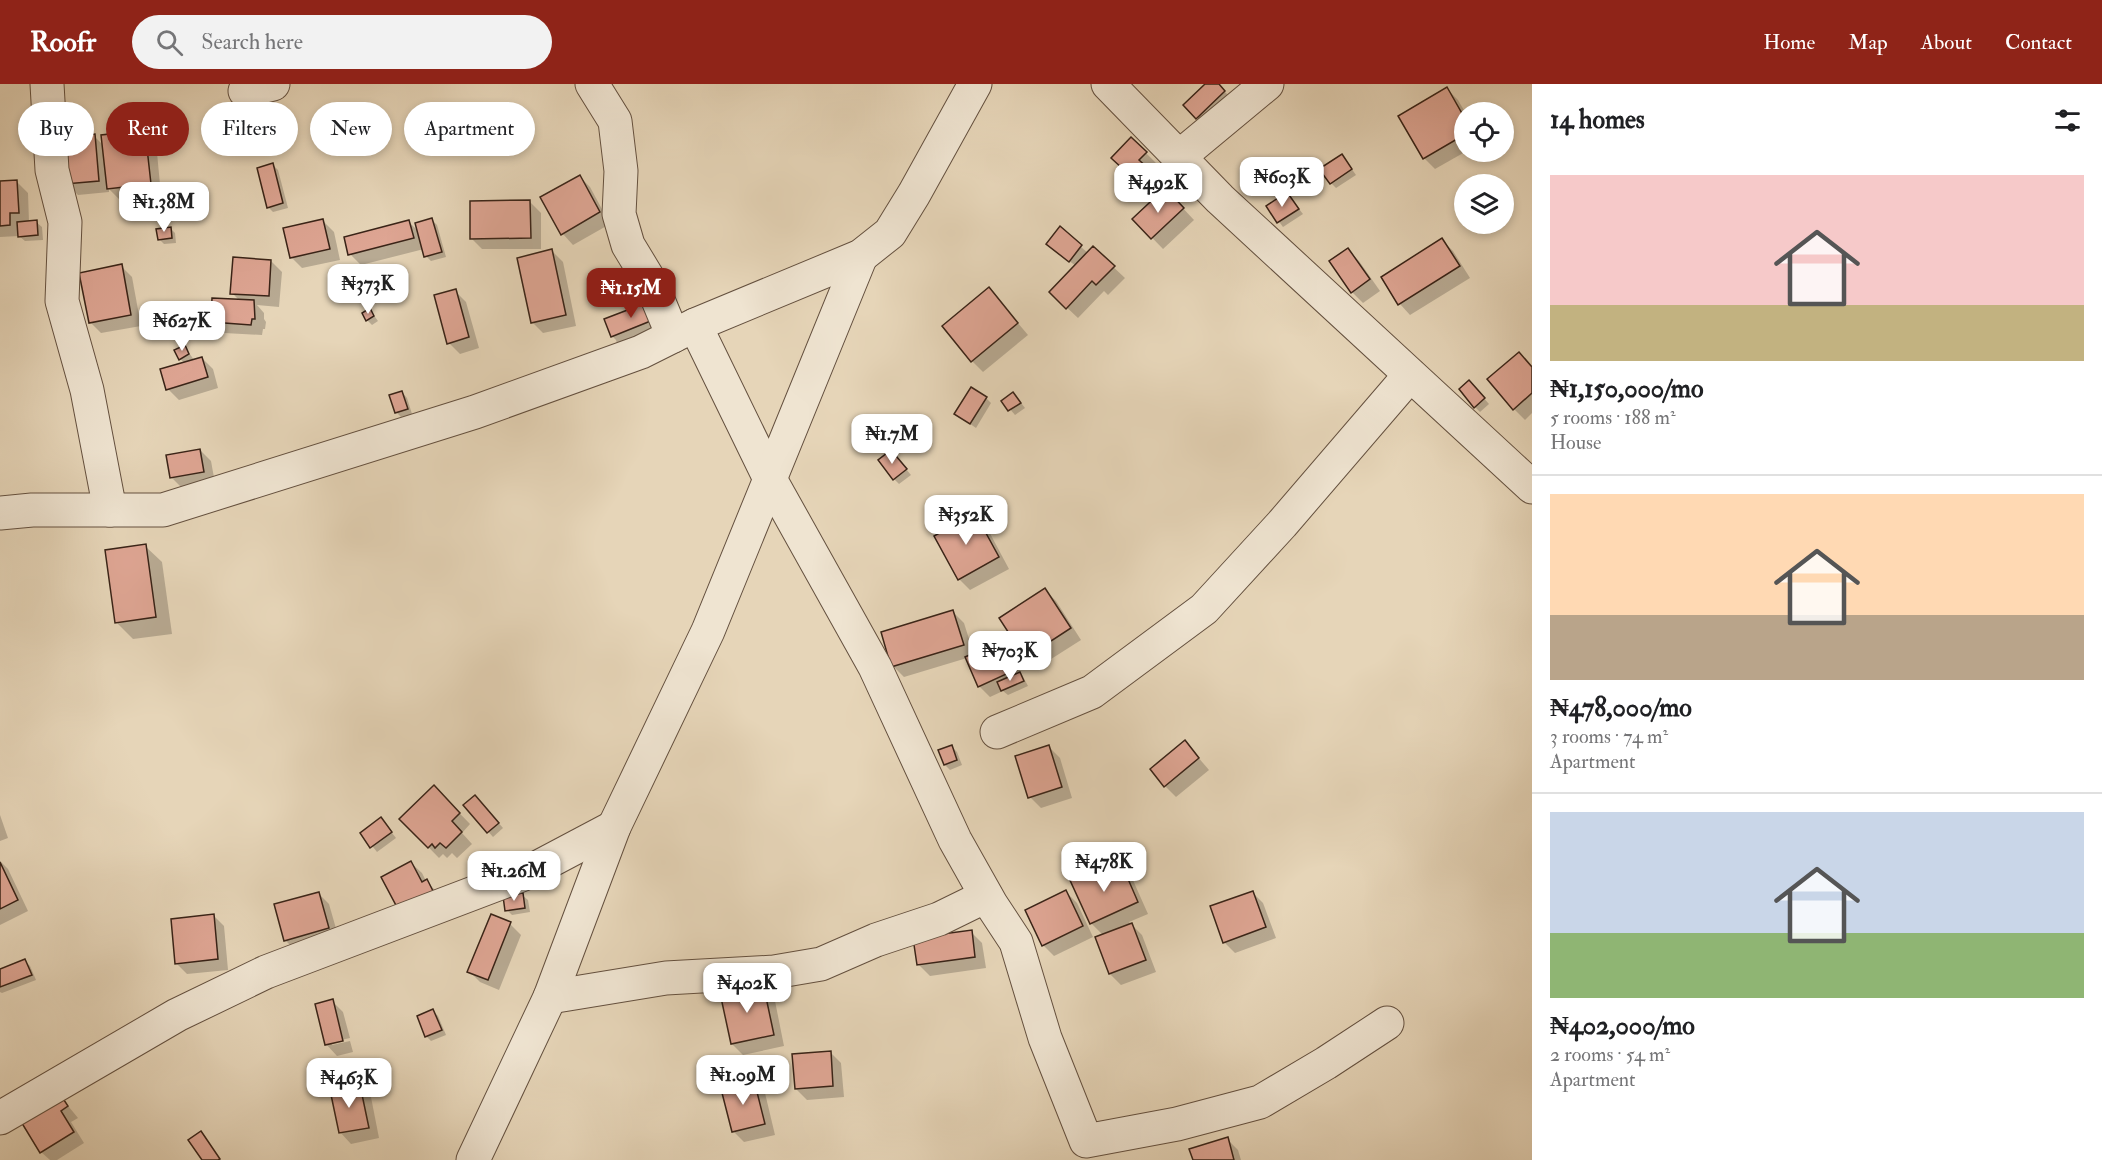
<!DOCTYPE html>
<html lang="en">
<head>
<meta charset="utf-8">
<style>
  :root { --surface:#fff; --page:#f2f2f2; --text:#202124; --muted:#757577; --line:#e0e0e0; --accent:#8f2418 }
  body { margin:0; font-family:"IM FELL Double Pica",serif; background:var(--page); color:var(--text); height:100vh; display:flex; flex-direction:column; font-size:22px; white-space:nowrap }
  * { box-sizing:border-box; margin:0 }
  p { font-size:20px; color:var(--muted) }
  .icon { flex:none; width:33px; height:33px; fill:none; stroke:currentColor; stroke-width:2; stroke-linecap:round; stroke-linejoin:round }
  .map { position:relative; flex:1; overflow:hidden }
  .panel { display:flex; flex-direction:column; background:var(--surface); width:570px }
  .panel>* { flex:none }
  .guide { position:absolute; left:18px; top:18px; width:570px; height:54px; display:flex; gap:12px }
  .fabs { position:absolute; left:1454px; top:18px; display:grid; gap:12px }
  .fabs a { display:grid; place-items:center; width:60px; height:60px; border-radius:50%; background:var(--surface); box-shadow:0 3px 9px #0003; font-size:30px }
  .price { position:absolute; translate:-50% -51px; padding:0 14px; border-radius:12px; background:#fff; color:#222; font-size:20px; line-height:39px; filter:drop-shadow(0 2px 3px #0008) }
  .price::after { content:''; position:absolute; left:50%; top:36px; width:18px; height:14px; margin-left:-9px; background:inherit; clip-path:polygon(0 0,100% 0,50% 100%) }
  .price.active { background:var(--accent); color:#fff }
  ul { padding:0; list-style:none }
  li { display:grid; align-content:center; gap:12px; height:318px; padding:0 18px }
  li+li { border-top:2px solid var(--line) }
  li span { display:grid; place-items:center; height:186px; border-radius:0px; color:#555 }
  li>.icon { margin-inline-start:auto }
  span .icon { width:108px; height:108px; fill:#fffc; stroke-width:1 }
  li b { font-size:26px }
  h2 { display:flex; justify-content:space-between; align-items:center; height:72px; padding:0 18px; font-size:26px }
  .chip { padding:0 21px; border-radius:27px; background:var(--surface); box-shadow:0 3px 9px #0003; font-size:21px; line-height:54px }
  .chip.active { background:var(--accent); color:#fff }
  header { display:flex; align-items:center; gap:36px; box-sizing:border-box; height:84px; padding:0 30px; background:var(--accent); color:#fff }
  header strong { font-size:28px }
  nav { display:flex; gap:33px; margin-inline-start:auto; font-size:21px }
  .search { width:420px; height:54px; background:var(--page); display:flex; align-items:center; gap:15px; box-sizing:border-box; padding:0 21px; border-radius:33px; color:var(--muted); font-size:22px }
  main { display:flex; flex:1; min-height:0 }
  .map>svg:first-child { display:block }
  .shadow { fill:#0003 }
  .building { fill:#dea593; stroke:#392317; stroke-width:1.5 }
  .lines { fill:none; stroke-linecap:round; stroke-linejoin:round }
  .minor-casing { stroke:#64503f; stroke-width:35 }
  .minor { stroke:#efe4d1; stroke-width:33 }
</style>
</head>
<body>
<header>
<strong>Roofr</strong>
<div class="search"><svg class="icon" aria-label="search" viewBox="0 0 24 24"><circle cx="10" cy="10" r="6"/><path d="M15 15l6 6"/></svg>Search here</div>
<nav><a>Home</a><a>Map</a><a>About</a><a>Contact</a></nav>
</header>
<main>
<div class="map">
<svg width="1532" height="1076" viewBox="0 0 1532 1076">
  <rect width="100%" height="100%" fill="#e6d5b8"/>
  <filter id="stains"><feTurbulence type="fractalNoise" baseFrequency=".00333" numOctaves="4"/><feColorMatrix values="0 0 0 0 .2 0 0 0 0 .09 0 0 0 0 .02 0 0 0 .5 -.17"/></filter>
  <radialGradient id="worn" r=".72"><stop offset=".6" stop-color="#630" stop-opacity="0"/><stop offset="1" stop-color="#630" stop-opacity=".3"/></radialGradient>
  <g class="shadow">
    <path d="M1207,0H1217L1235,18L1208,45L1185,21Z"/>
    <path d="M1447,5L1458,16L1465,28V68L1435,85L1424,74Z"/>
    <path d="M145,47L156,58L161,111L119,115L109,105V108L78,111L67,100L94,52L104,62Z"/>
    <path d="M1146,69L1157,80L1149,88L1194,136L1163,165L1134,135L1156,115L1124,85Z"/>
    <path d="M1346,77L1356,91L1336,104L1331,99Z"/>
    <path d="M273,81L278,86L288,124L273,128L268,123Z"/>
    <path d="M579,92L590,103L610,140L573,161L563,150Z"/>
    <path d="M17,98L28,109L29,138H36L42,143L43,156L25,157L19,152L0,153V99Z"/>
    <path d="M1287,110L1303,130L1283,143L1268,123Z"/>
    <path d="M530,118L541,129V165H482L471,154Z"/>
    <path d="M432,136L437,141L446,173L431,177L426,172L424,165L361,181L350,170L409,138L420,149Z"/>
    <path d="M323,137L334,148L340,176L302,184L291,173Z"/>
    <path d="M170,144L175,149L176,159L164,160L159,155Z"/>
    <path d="M1060,145L1088,169L1093,164L1125,194L1108,211L1104,207L1078,234L1062,219L1076,182L1053,165Z"/>
    <path d="M1442,156L1453,167L1470,194L1410,231L1400,220L1383,194Z"/>
    <path d="M1348,166L1359,177L1380,207L1363,219L1352,208Z"/>
    <path d="M552,167L563,178L576,242L543,249L532,238Z"/>
    <path d="M271,177L282,188L279,223L257,221L264,229V235L266,238L265,245H263L262,251L224,249L212,238L240,217L232,209Z"/>
    <path d="M121,182L132,193L141,242L101,249L90,238Z"/>
    <path d="M989,205L1028,251L983,288L972,277Z"/>
    <path d="M455,207L466,218L479,264L460,270L449,259Z"/>
    <path d="M651,219L668,245L618,263L616,256L612,252Z"/>
    <path d="M370,226L378,237L372,241L367,236Z"/>
    <path d="M185,263L194,276L202,274L213,285L218,304L179,316L168,305L185,279L180,275Z"/>
    <path d="M1532,283V329L1525,336L1514,325Z"/>
    <path d="M1474,303L1489,320L1480,328L1475,323Z"/>
    <path d="M402,308L407,314L412,330L401,333L396,328Z"/>
    <path d="M986,314L991,319L976,344L956,330Z"/>
    <path d="M1018,315L1025,324L1015,331L1003,317Z"/>
    <path d="M200,366L211,377L215,399L183,405L172,394Z"/>
    <path d="M896,373L911,391L899,400L894,395Z"/>
    <path d="M975,431L986,442L1009,485L970,506L959,495Z"/>
    <path d="M145,462L162,478L172,550L133,555L116,538Z"/>
    <path d="M1045,506L1056,517L1081,556L1037,584L1026,573Z"/>
    <path d="M953,528L964,539L974,571L1000,559L1011,570L1028,602L1008,611L1003,607L990,613L979,602L967,574L904,593L893,582Z"/>
    <path d="M1185,658L1209,686L1176,713L1165,702Z"/>
    <path d="M952,663L957,668L962,681L950,686L945,681Z"/>
    <path d="M1049,663L1060,674L1072,714L1041,724L1030,713Z"/>
    <path d="M434,703L470,740L462,749L472,760L457,774L452,769L447,774L443,770L439,774L401,735Z"/>
    <path d="M480,718L503,744L493,753L465,721Z"/>
    <path d="M0,731L8,754L0,757Z"/>
    <path d="M381,735L396,754L377,768L362,749Z"/>
    <path d="M0,777L8,785L28,827L0,841Z"/>
    <path d="M411,779L422,789L426,797L437,808L438,829Z"/>
    <path d="M1121,783L1132,794L1148,830L1129,838L1142,851L1156,888L1121,901L1110,890L1097,853L1103,851L1091,839L1071,794L1086,788L1094,795Z"/>
    <path d="M1066,808L1077,819L1093,853L1054,872L1043,861Z"/>
    <path d="M1252,808L1263,819L1276,854L1235,869L1224,858Z"/>
    <path d="M318,809L329,820L339,855L296,867L285,856Z"/>
    <path d="M522,811L528,816L530,828L512,831L507,826Z"/>
    <path d="M213,831L224,842L228,886L187,890L176,879Z"/>
    <path d="M510,840L521,851L499,906L480,898L469,887Z"/>
    <path d="M971,848L982,859L986,884L930,892L919,881Z"/>
    <path d="M25,877L30,882L36,896L2,909L0,908V887Z"/>
    <path d="M763,901L774,912L784,962L743,971L732,960L722,910Z"/>
    <path d="M332,917L343,928L350,954L332,958V961L350,957L353,968L337,972L326,960Z"/>
    <path d="M433,927L438,932L446,951L431,957L426,952Z"/>
    <path d="M830,968L841,979L844,1013L807,1016L796,1005Z"/>
    <path d="M754,998L765,1009L775,1051L744,1058L733,1047Z"/>
    <path d="M360,1002L371,1013L379,1054L351,1060L340,1048Z"/>
    <path d="M60,1012L78,1034L71,1038L84,1059L57,1076H50L41,1068Z"/>
    <path d="M1227,1055L1238,1066L1241,1076H1194Z"/>
  </g>
  <g class="building">
    <path d="M1205,0H1219L1225,7L1196,35L1183,21Z"/>
    <path d="M1447,3L1464,33V51L1423,75L1398,32Z"/>
    <path d="M145,46L151,100L107,105L101,51Z"/>
    <path d="M95,50L99,97L65,100L61,53Z"/>
    <path d="M1131,53L1147,68L1139,76L1158,93L1146,106L1111,74Z"/>
    <path d="M1342,70L1352,85L1330,100L1319,85Z"/>
    <path d="M273,79L283,119L267,124L257,84Z"/>
    <path d="M580,91L600,128L561,151L540,113Z"/>
    <path d="M17,96L19,129H10V141L0,142V97Z"/>
    <path d="M1165,104L1184,124L1151,155L1132,135Z"/>
    <path d="M1287,108L1299,125L1277,139L1266,122Z"/>
    <path d="M530,116L531,154L470,155V117Z"/>
    <path d="M432,134L442,168L424,173L415,139Z"/>
    <path d="M323,135L330,165L290,174L283,144Z"/>
    <path d="M37,136L38,151L18,153L17,138Z"/>
    <path d="M409,136L414,154L348,171L344,153Z"/>
    <path d="M1060,142L1082,161L1069,178L1046,160Z"/>
    <path d="M171,143L172,154L158,156L156,145Z"/>
    <path d="M1442,154L1460,182L1398,221L1381,193Z"/>
    <path d="M1093,162L1115,182L1096,201L1092,197L1066,225L1049,208Z"/>
    <path d="M1348,164L1370,195L1351,209L1329,177Z"/>
    <path d="M552,165L566,231L531,239L517,174Z"/>
    <path d="M233,173L271,176L269,212L230,210Z"/>
    <path d="M122,180L131,231L89,239L79,189Z"/>
    <path d="M989,203L1018,239L971,278L942,242Z"/>
    <path d="M456,205L469,253L447,260L434,211Z"/>
    <path d="M212,214L254,216L255,235H252L251,241L211,238Z"/>
    <path d="M651,217L658,234L611,253L604,235Z"/>
    <path d="M370,224L374,232L366,237L362,229Z"/>
    <path d="M185,261L189,270L179,276L174,266Z"/>
    <path d="M1519,268L1532,283V309L1513,326L1487,295Z"/>
    <path d="M202,273L208,293L166,306L160,285Z"/>
    <path d="M1469,296L1485,314L1474,324L1459,305Z"/>
    <path d="M971,303L987,313L970,340L954,330Z"/>
    <path d="M402,307L408,325L395,329L389,311Z"/>
    <path d="M1013,308L1021,319L1008,327L1001,317Z"/>
    <path d="M200,365L204,388L170,394L166,371Z"/>
    <path d="M891,366L907,385L893,396L878,376Z"/>
    <path d="M975,429L999,473L958,496L934,452Z"/>
    <path d="M146,460L156,533L115,539L105,466Z"/>
    <path d="M1045,504L1071,544L1025,574L999,534Z"/>
    <path d="M953,526L964,561L891,583L881,548Z"/>
    <path d="M1000,558L1013,587L978,603L965,573Z"/>
    <path d="M1020,588L1024,597L1001,607L997,598Z"/>
    <path d="M1185,656L1199,674L1164,703L1150,685Z"/>
    <path d="M952,661L957,676L944,681L938,666Z"/>
    <path d="M1049,661L1062,703L1028,714L1015,672Z"/>
    <path d="M434,701L460,729L452,737L462,748L446,764L440,759L435,764L432,760L428,764L399,735Z"/>
    <path d="M475,711L499,739L487,749L463,721Z"/>
    <path d="M381,733L392,748L370,764L360,749Z"/>
    <path d="M411,777L422,798L427,795L436,813L398,825L381,793Z"/>
    <path d="M0,778L18,816L0,825Z"/>
    <path d="M1122,781L1138,818L1090,840L1069,794L1086,786L1090,795Z"/>
    <path d="M1066,806L1083,842L1042,862L1025,826Z"/>
    <path d="M1253,807L1266,843L1223,859L1210,822Z"/>
    <path d="M319,808L329,844L284,857L274,820Z"/>
    <path d="M523,809L525,824L505,827L503,812Z"/>
    <path d="M214,830L218,875L175,880L171,835Z"/>
    <path d="M491,830L511,838L488,896L467,888Z"/>
    <path d="M1132,839L1146,876L1109,890L1095,853Z"/>
    <path d="M972,846L975,873L917,881L913,854Z"/>
    <path d="M25,875L32,891L0,903V885Z"/>
    <path d="M763,899L774,951L731,960L720,909Z"/>
    <path d="M333,915L343,957L325,961L315,920Z"/>
    <path d="M433,925L442,946L425,953L417,932Z"/>
    <path d="M831,967L833,1002L795,1005L792,970Z"/>
    <path d="M754,996L765,1040L732,1048L721,1005Z"/>
    <path d="M360,1001L369,1044L339,1049L330,1006Z"/>
    <path d="M60,1010L68,1022L61,1027L74,1048L40,1069L20,1036Z"/>
    <path d="M201,1047L220,1075L218,1076H202L188,1056Z"/>
    <path d="M1228,1053L1234,1076H1193L1189,1065Z"/>
  </g>
  <g class="lines">
    <defs>
      <g id="minor">
        <path d="M47,0L52,86L65,138L62,217L87,306L110,426"/>
        <path d="M592,0L615,37L621,87L619,130L628,161L651,199L673,252"/>
        <path d="M1108,0L1220,115L1532,403"/>
        <path d="M245,7L273,0"/>
        <path d="M1179,73L1267,0"/>
        <path d="M695,241L770,395L875,583L955,756L991,820L1016,858L1045,954L1086,1057L1177,1040L1260,1018L1326,979L1387,939"/>
        <path d="M0,429L32,426H163L475,328L641,268L695,241L861,172L890,149L914,110L975,0"/>
        <path d="M997,648L1092,608L1204,525L1282,440L1410,291"/>
        <path d="M550,913L666,894L774,888L821,880L876,856L939,835L986,812"/>
        <path d="M0,1034L177,931L266,888L529,788L614,743"/>
        <path d="M473,1076L550,913L614,743L708,547L861,172"/>
      </g>
    </defs>
    <use href="#minor" class="minor-casing"/>
    <use href="#minor" class="minor"/>
  </g>
  <rect width="100%" height="100%" filter="url(#stains)"/>
  <rect width="100%" height="100%" fill="url(#worn)"/>
</svg>
<div class="fabs">
<a><svg class="icon" aria-label="locate" viewBox="0 0 24 24"><circle cx="12" cy="12" r="6"/><path d="M12 2v4M12 18v4M2 12h4M18 12h4"/></svg></a>
<a><svg class="icon" aria-label="layers" viewBox="0 0 24 24"><path d="M12 4l9 5-9 5-9-5zM3 14l9 5 9-5"/></svg></a>
</div>
<b class="price" style="left:1282px;top:124px">₦603K</b>
<b class="price" style="left:1158px;top:130px">₦492K</b>
<b class="price" style="left:164px;top:149px">₦1.38M</b>
<b class="price" style="left:368px;top:231px">₦373K</b>
<b class="price active" style="left:631px;top:235px">₦1.15M</b>
<b class="price" style="left:182px;top:268px">₦627K</b>
<b class="price" style="left:892px;top:381px">₦1.7M</b>
<b class="price" style="left:966px;top:462px">₦352K</b>
<b class="price" style="left:1010px;top:598px">₦703K</b>
<b class="price" style="left:1104px;top:809px">₦478K</b>
<b class="price" style="left:514px;top:818px">₦1.26M</b>
<b class="price" style="left:747px;top:930px">₦402K</b>
<b class="price" style="left:743px;top:1022px">₦1.09M</b>
<b class="price" style="left:349px;top:1025px">₦463K</b>
<div class="guide">
<a class="chip">Buy</a>
<a class="chip active">Rent</a>
<a class="chip">Filters</a>
<a class="chip">New</a>
<a class="chip">Apartment</a>
</div>
</div>
<section class="panel">
<h2>14 homes<svg class="icon" aria-label="filters" viewBox="0 0 24 24"><path d="M4 7h16M4 17h16"/><circle cx="9" cy="7" r="2"/><circle cx="15" cy="17" r="2"/></svg></h2>
<ul>
<li><span style="background:linear-gradient(#f6c9c9 70%,#c2b280 0)"><svg class="icon" aria-label="home" viewBox="0 0 24 24"><path d="M3 11l9-7 9 7M6 9v11h12V9"/></svg></span><div><b>₦1,150,000/mo</b><p>5 rooms · 188 m²</p><p>House</p></div></li>
<li><span style="background:linear-gradient(#ffd9b3 65%,#b9a48a 0)"><svg class="icon" aria-label="home" viewBox="0 0 24 24"><path d="M3 11l9-7 9 7M6 9v11h12V9"/></svg></span><div><b>₦478,000/mo</b><p>3 rooms · 74 m²</p><p>Apartment</p></div></li>
<li><span style="background:linear-gradient(#c9d6e8 65%,#8fb573 0)"><svg class="icon" aria-label="home" viewBox="0 0 24 24"><path d="M3 11l9-7 9 7M6 9v11h12V9"/></svg></span><div><b>₦402,000/mo</b><p>2 rooms · 54 m²</p><p>Apartment</p></div></li>
</ul>
</section>
</main>
</body>
</html>
